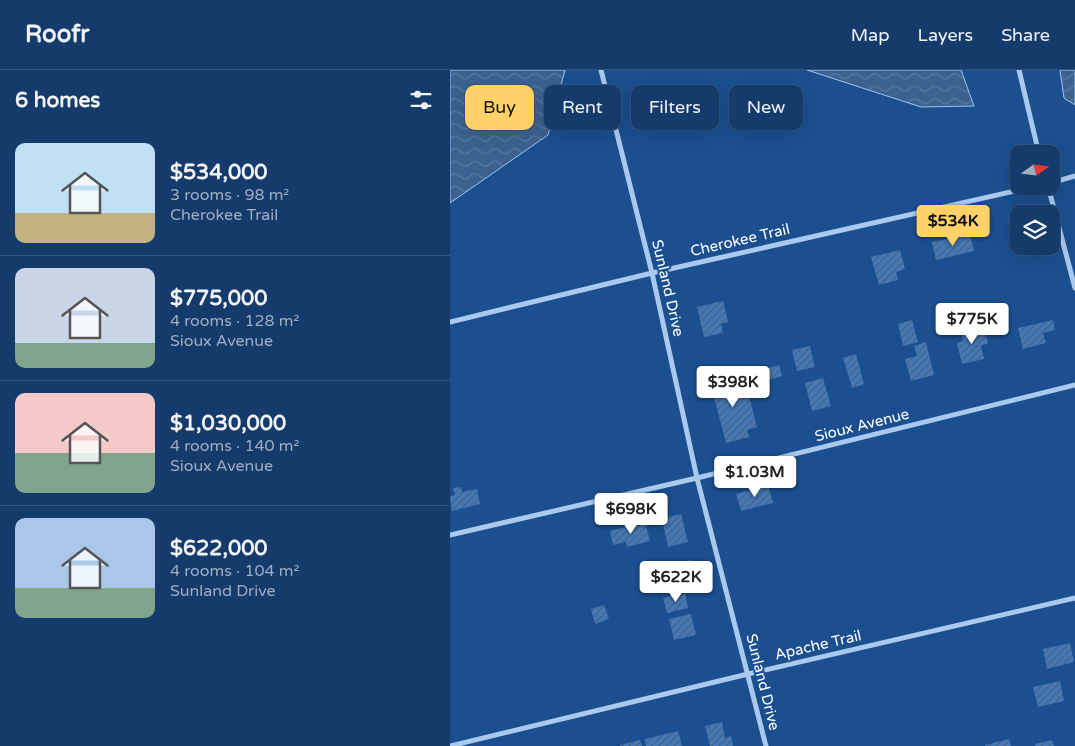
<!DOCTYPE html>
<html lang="en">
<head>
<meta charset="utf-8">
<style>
  :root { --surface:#143b6b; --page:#1d4271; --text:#f1f3f6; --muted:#9dadc1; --line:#33557e; --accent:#ffd166 }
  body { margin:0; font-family:"Varela Round",sans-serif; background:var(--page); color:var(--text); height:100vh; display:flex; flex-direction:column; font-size:19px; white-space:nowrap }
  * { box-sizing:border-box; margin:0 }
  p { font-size:16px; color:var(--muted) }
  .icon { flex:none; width:28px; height:28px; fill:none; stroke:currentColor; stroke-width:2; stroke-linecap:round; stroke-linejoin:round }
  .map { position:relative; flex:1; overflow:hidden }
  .sheet { display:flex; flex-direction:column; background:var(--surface); width:450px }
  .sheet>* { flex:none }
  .top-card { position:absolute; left:15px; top:15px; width:475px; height:45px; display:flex; gap:10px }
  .needle { width:32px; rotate:76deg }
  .tools { position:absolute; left:560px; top:75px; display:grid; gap:10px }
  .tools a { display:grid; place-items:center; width:50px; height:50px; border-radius:10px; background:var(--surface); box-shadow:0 5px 20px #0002,0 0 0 1px var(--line); font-size:25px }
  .price { position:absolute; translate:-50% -42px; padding:0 11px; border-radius:5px; background:#fff; color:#222; font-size:16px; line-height:32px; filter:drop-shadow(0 1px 2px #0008) }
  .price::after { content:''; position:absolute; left:50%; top:30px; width:15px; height:11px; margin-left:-8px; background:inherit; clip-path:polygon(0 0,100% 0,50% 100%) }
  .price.active { background:var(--accent); color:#111 }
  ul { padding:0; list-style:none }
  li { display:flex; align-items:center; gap:15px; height:125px; padding:0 15px }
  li+li { border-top:1px solid var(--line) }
  li span { display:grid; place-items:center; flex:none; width:140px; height:100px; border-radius:10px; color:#555 }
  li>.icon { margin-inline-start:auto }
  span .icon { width:60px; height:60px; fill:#fffc; stroke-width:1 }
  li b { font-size:21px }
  h2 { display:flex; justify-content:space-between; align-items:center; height:60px; padding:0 15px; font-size:21px }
  .pill { padding:0 18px; border-radius:10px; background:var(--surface); box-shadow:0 5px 20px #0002,0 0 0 1px var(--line); font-size:18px; line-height:45px }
  .pill.active { background:var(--accent); color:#111 }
  header { display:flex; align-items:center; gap:30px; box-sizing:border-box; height:70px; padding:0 25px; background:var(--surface); border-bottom:1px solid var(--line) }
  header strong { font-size:24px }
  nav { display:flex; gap:28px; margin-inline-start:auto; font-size:18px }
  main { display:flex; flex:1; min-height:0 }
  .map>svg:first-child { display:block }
  .water { fill:url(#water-waves); stroke:#9cc4f0 }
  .building { fill:url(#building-hatch) }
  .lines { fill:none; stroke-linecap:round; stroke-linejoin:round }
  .minor { stroke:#a9c9ee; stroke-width:5 }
  .labels { text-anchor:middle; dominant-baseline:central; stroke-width:4; stroke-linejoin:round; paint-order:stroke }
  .street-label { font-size:15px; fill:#fff; stroke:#1b4f8f }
</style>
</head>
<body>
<header>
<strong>Roofr</strong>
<nav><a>Map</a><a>Layers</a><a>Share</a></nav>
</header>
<main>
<section class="sheet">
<h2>6 homes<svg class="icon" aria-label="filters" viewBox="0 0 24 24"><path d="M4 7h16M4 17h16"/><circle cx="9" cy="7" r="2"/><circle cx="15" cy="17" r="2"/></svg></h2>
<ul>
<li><span style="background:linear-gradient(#bfe0f5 70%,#c2b280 0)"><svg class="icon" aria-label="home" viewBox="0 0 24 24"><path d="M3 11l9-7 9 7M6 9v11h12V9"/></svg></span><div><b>$534,000</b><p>3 rooms · 98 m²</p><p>Cherokee Trail</p></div></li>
<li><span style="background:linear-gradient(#c9d6e8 75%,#7fa58c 0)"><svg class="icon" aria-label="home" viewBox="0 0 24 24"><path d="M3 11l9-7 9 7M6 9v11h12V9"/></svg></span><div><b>$775,000</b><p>4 rooms · 128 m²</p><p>Sioux Avenue</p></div></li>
<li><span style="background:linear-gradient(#f6c9c9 60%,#7fa58c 0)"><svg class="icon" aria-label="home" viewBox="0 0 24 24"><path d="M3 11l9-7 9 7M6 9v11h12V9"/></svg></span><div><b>$1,030,000</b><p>4 rooms · 140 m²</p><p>Sioux Avenue</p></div></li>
<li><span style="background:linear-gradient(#a9c7e8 70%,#7fa58c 0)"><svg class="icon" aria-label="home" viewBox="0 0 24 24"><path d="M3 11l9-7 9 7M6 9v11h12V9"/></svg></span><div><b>$622,000</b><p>4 rooms · 104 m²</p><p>Sunland Drive</p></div></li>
</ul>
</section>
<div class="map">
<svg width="625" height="676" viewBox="0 0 625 676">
  <defs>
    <pattern id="water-waves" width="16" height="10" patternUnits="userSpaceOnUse" patternTransform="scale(1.25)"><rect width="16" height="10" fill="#3c6290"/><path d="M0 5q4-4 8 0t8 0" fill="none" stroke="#597aa1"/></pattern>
    <pattern id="building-hatch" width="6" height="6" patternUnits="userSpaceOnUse" patternTransform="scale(1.25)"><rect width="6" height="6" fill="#4478b7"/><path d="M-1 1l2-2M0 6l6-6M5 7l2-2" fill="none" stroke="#486282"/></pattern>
  </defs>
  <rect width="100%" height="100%" fill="#1b4f8f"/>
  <g class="water">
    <path d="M0,0H115L98,65L0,133Z"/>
    <path d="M357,0H511L524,36L471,37Z"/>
    <path d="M610,0H625V35L614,28Z"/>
  </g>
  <g class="building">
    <path d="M520,164L524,181L486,190L482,172Z"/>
    <path d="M450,180L455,199L446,202L448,210L429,215L421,187Z"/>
    <path d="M273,231L278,252L271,254L273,263L254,267L247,237Z"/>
    <path d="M462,250L468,272L453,276L448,254Z"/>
    <path d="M603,250L605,260L593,263L596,273L573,279L568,258Z"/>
    <path d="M534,257L538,274L531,275L534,289L512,294L507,273L513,271L511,262Z"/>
    <path d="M476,272L484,305L461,311L455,289L467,286L464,276Z"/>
    <path d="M360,276L365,297L347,301L342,280Z"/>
    <path d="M406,284L414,314L402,318L393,288Z"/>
    <path d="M329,295L332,306L315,311L312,300Z"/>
    <path d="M285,302L290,324L298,322L307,357L297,360L299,367L276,373L259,309Z"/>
    <path d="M373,308L381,336L362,341L355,313Z"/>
    <path d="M318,415L323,433L291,441L286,424Z"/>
    <path d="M11,417L12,422L27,419L30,434L2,441L0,426L5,425L3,418Z"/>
    <path d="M231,444L238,472L218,477L212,449Z"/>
    <path d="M195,452L200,471L177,477L176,472L163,475L160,461Z"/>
    <path d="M241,490L244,504L228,508L225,493Z"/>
    <path d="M235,523L238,538L217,543L213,528Z"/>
    <path d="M154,535L159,549L145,554L141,539Z"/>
    <path d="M241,544L246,565L224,570L219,549Z"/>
    <path d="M620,573L624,592L597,599L593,579Z"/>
    <path d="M610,611L614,631L588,637L583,617Z"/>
    <path d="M272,652L275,668L281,666L283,676H260L255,656Z"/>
    <path d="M228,661L232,676H196L195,669Z"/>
    <path d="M559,669L561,676H535V675Z"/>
    <path d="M190,670L192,676H170V675Z"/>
    <path d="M602,670L604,676H585V674Z"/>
  </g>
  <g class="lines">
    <g class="minor">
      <path d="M151,0L202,203L247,408L316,676"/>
      <path d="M569,0L589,84"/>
      <path d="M601,113L625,106"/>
      <path d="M598,116L625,218"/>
      <path d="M0,252L202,203L587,116"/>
      <path d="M0,465L247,408L625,315"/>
      <path d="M0,676L298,604L625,528"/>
    </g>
  </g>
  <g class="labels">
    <g class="street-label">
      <text transform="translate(290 170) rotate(-13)">Cherokee Trail</text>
      <text transform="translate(218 218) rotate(77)">Sunland Drive</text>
      <text transform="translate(412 355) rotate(-14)">Sioux Avenue</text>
      <text transform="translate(368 575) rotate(-13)">Apache Trail</text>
      <text transform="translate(313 612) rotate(76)">Sunland Drive</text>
    </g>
  </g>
</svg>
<div class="tools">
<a><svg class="needle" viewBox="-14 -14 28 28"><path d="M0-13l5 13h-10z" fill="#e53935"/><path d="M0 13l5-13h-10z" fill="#9dadc1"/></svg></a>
<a><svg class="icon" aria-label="layers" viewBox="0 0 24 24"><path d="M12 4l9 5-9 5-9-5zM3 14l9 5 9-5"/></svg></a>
</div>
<b class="price active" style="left:503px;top:177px">$534K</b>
<b class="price" style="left:522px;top:275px">$775K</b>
<b class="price" style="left:283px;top:338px">$398K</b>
<b class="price" style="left:305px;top:428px">$1.03M</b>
<b class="price" style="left:181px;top:465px">$698K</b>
<b class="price" style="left:226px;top:533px">$622K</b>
<div class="top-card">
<a class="pill active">Buy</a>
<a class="pill">Rent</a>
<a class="pill">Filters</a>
<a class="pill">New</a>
</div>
</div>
</main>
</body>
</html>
